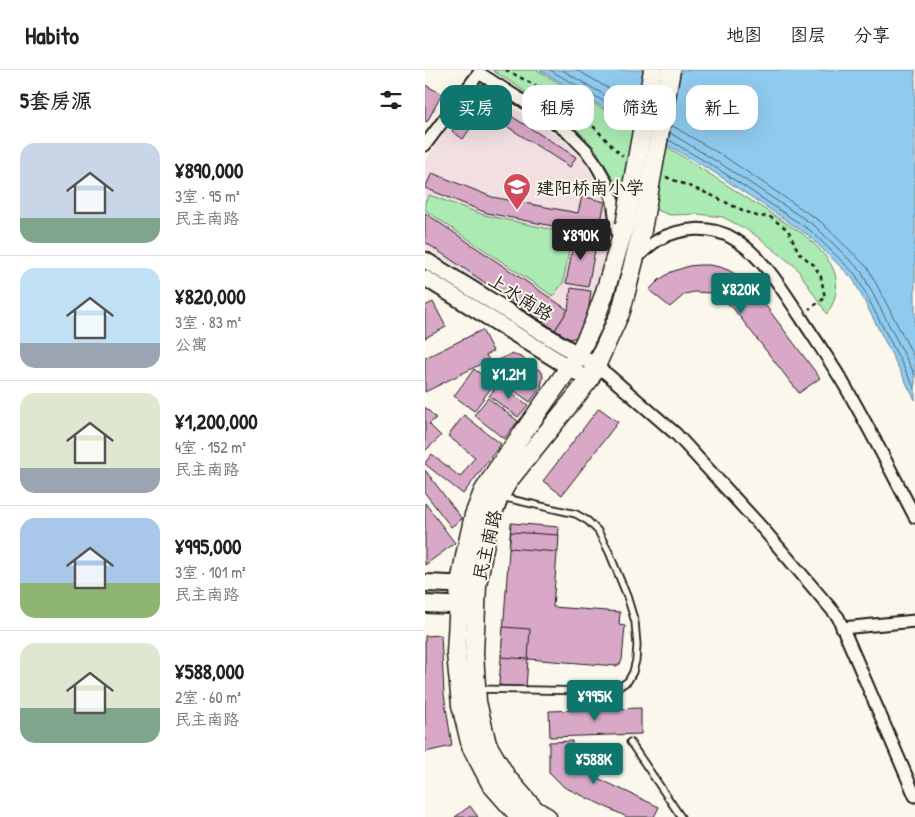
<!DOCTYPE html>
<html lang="zh">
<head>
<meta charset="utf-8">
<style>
  :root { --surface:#fff; --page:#f2f2f2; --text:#202124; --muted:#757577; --line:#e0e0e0; --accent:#0f766e }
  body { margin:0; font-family:"Patrick Hand","LXGW WenKai TC",sans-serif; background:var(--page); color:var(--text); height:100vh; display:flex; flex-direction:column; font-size:19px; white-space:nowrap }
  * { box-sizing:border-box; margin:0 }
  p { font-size:16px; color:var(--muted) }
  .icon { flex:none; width:28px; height:28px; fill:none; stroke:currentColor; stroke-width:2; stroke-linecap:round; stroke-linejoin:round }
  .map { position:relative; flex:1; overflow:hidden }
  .sheet { display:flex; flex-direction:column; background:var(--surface); width:425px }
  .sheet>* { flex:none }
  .top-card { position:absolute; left:15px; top:15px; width:400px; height:45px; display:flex; gap:10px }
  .price { position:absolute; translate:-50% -42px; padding:0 11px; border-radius:5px; background:var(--accent); color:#fff; font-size:16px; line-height:32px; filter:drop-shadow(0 1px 2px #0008) }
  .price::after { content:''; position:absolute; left:50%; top:30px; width:15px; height:11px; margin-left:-8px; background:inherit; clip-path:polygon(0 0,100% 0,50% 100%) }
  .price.active { background:#222; color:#fff }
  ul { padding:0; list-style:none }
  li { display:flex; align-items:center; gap:15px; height:125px; padding:0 20px }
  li+li { border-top:1px solid var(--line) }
  li span { display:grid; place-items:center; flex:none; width:140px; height:100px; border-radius:15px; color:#555 }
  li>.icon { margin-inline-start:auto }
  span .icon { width:60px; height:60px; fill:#fffc; stroke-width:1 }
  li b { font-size:21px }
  h2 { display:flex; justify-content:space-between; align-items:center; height:60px; padding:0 20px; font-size:21px }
  .pill { padding:0 18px; border-radius:15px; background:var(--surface); box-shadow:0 5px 20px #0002; font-size:18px; line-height:45px }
  .pill.active { background:var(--accent); color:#fff }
  header { display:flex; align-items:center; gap:30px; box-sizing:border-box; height:70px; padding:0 25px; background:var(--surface); border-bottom:1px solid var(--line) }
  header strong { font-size:24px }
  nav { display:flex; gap:28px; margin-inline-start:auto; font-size:18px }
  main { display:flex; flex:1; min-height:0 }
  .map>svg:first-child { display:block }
  .built { fill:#f1dfe1 }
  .green { fill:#abebb3; stroke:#648468 }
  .water { fill:#8fcbef; stroke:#61859b }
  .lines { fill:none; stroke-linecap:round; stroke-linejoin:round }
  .shore { stroke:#4a6270; stroke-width:1 }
  .building { fill:#d9a8c7; stroke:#1c1c1c }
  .service-casing { stroke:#1c1c1c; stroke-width:9 }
  .minor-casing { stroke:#1c1c1c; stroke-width:15 }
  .secondary-casing { stroke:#1c1c1c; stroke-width:19 }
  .primary-casing { stroke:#1c1c1c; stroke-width:20 }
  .trunk-casing { stroke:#1c1c1c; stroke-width:21 }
  .path { stroke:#1c1c1c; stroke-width:2.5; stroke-dasharray:4 4; stroke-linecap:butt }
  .service { stroke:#fbf7ec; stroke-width:5.5 }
  .minor { stroke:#fbf7ec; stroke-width:11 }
  .secondary { stroke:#fbf7ec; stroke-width:15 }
  .primary { stroke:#fbf7ec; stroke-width:16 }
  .trunk { stroke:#fbf7ec; stroke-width:18 }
  .trunk-bridge-casing { stroke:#1c1c1c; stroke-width:21; stroke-linecap:butt }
  .trunk-bridge { stroke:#fbf7ec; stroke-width:18 }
  .labels { text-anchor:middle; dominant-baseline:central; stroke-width:4; stroke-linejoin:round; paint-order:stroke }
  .poi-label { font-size:18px; fill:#1c1c1c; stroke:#fbf7ec; text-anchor:start }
  .street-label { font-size:18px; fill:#1c1c1c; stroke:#fbf7ec }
</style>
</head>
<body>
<header>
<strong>Habito</strong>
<nav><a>地图</a><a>图层</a><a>分享</a></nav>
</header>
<main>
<section class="sheet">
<h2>5套房源<svg class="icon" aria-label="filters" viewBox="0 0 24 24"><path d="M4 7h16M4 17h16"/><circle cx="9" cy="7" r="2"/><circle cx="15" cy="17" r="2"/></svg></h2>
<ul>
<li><span style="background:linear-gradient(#c9d6e8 75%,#7fa58c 0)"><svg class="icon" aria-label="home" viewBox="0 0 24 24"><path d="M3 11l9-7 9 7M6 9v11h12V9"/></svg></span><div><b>¥890,000</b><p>3室 · 95 m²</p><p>民主南路</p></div></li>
<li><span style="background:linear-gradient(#bfe0f5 75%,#9aa5b1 0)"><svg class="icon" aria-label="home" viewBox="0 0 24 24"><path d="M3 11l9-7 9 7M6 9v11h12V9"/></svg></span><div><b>¥820,000</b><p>3室 · 83 m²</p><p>公寓</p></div></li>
<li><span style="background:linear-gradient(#dfe7d0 75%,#9aa5b1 0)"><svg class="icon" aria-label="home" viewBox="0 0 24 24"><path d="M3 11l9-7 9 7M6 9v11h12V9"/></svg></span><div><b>¥1,200,000</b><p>4室 · 152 m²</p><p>民主南路</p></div></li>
<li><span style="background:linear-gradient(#a9c7e8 65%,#8fb573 0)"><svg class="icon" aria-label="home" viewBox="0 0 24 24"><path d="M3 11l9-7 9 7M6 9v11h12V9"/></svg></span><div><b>¥995,000</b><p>3室 · 101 m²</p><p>民主南路</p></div></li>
<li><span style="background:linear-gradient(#dfe7d0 65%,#7fa58c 0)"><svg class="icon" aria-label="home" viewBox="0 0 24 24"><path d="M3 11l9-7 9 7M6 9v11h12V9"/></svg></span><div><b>¥588,000</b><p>2室 · 60 m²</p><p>民主南路</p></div></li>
</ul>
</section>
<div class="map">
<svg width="490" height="747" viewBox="0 0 490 747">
  <rect width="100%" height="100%" fill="#fbf7ec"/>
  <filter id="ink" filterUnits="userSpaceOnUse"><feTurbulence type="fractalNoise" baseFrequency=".02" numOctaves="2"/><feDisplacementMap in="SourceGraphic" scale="10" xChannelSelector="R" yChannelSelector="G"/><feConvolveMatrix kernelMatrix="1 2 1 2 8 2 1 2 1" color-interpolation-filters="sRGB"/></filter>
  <g filter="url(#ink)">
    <path class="built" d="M62,22L132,65L151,81L162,96L182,133L184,150L185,181L171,229L153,269L144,271L0,177V91L47,25Z"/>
    <g class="green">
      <path d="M67,0H112L241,76L378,164C398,182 419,200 409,230C408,234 405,239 402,244L371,197L326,162L298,147L273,144L245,145L200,128L169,77L149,57L89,14Z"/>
      <path d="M4,125L59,145L147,164L138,213L128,226L0,140V132Z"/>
    </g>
    <path class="water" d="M115,0H490V330L428,209L383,165L290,103Z"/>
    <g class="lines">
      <g class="shore">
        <path d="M125,0L209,49"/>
        <path d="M137,0L210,43"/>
        <path d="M152,0L212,35"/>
        <path d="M246,55L300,87L396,152L443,198L490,289"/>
        <path d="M245,63L296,94L390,156L436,201L490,305"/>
        <path d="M244,70L293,99L386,161L431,205L490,319"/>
      </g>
    </g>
    <g class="building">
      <path d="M0,15L17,24L2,52L0,51Z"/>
      <path d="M49,29L60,36L38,69L27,61Z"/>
      <path d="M67,34L151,87L145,97L61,43Z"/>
      <path d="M7,103L67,127L153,143L157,126L180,132L173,165L62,143L0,118Z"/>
      <path d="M0,143L143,240L130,260L0,172Z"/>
      <path d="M150,165L172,169L163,217L141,213Z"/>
      <path d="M274,195H284L295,197L303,200L310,204L324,215L332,224L395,308L374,323L308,238L294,226L287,223L269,222L260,224L245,237L224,220L234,210L246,202L264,196Z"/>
      <path d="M146,218L166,221L163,243L160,251L152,267L145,269L130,260L143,240Z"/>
      <path d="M8,232L21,257L0,268V236Z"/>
      <path d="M57,260L68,281L61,285L64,290L0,322V288Z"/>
      <path d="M86,284L96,287L117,302L118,307L116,317L105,332L66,304L63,301V296L66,293Z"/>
      <path d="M49,299L69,314L49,341L29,326Z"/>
      <path d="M74,314L103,335L93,347L64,326Z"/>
      <path d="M63,328L93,351L79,369L49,345Z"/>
      <path d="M0,337L11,348L4,354L16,366L0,381Z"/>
      <path d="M174,338L193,352L137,425L118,411Z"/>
      <path d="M39,345L76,374L38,424L0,394V393L7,384L35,407L50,387L23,366Z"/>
      <path d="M0,400L37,449L26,457L0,423Z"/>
      <path d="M0,433L30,473L0,495Z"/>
      <path d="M86,453L134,457L128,537L195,542L194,555L200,556L197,590L195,594L191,596L103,589L101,618L74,615Z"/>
      <path d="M86,462L134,465L133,482L84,478Z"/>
      <path d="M78,557L105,559L103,589L76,587Z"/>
      <path d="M16,565L19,624L27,676L0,682V566Z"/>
      <path d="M216,638V664L125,667L124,641Z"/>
      <path d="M147,671V696L234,737L229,747H202L139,717L124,702V672Z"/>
      <path d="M45,736L53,747H30Z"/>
    </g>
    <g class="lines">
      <defs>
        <g id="service">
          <path d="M53,619L173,621L194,617L203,611L208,602L211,590L212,575L210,552L202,526L184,482L173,461L163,451L151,444L76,427"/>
          <path d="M205,672L256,747"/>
        </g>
        <g id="minor">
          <path d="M0,75L54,3L123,47L146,65L161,80L171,94L181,112L188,131L193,167"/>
          <path d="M210,190C217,183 224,175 233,170C256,157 286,155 309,169C338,186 359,222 377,249C392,272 407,294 420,316C445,359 467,403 490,447"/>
          <path d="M171,296L182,304L251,364L339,460L413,547L490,726"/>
          <path d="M417,558L490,551"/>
        </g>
        <g id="secondary">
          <path d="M0,190L171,296"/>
          <path d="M0,208L164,310"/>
        </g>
        <g id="primary">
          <path d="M0,513L48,515"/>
          <path d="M0,534L48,536"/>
        </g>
        <g id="trunk">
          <path d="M95,747L66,714L46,676L36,635L31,583L35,514L41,481L49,445L58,422L71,401L153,285L168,255L179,225L200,155"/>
          <path d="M122,747L110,740L82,708L62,674L52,632L49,583L52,515L63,457L74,427L84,410L164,310L171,296L196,241L217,160"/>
        </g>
      </defs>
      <use href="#service" class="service-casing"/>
      <use href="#minor" class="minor-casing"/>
      <use href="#secondary" class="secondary-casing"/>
      <use href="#primary" class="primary-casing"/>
      <use href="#trunk" class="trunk-casing"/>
      <g class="path">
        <path d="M81,0L119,20L138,33L167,55L191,80L198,86"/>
        <path d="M241,107L286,125L308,136L334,147L344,146L363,160L374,183L389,195L396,207L400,228L384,239"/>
      </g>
      <use href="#service" class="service"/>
      <use href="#minor" class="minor"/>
      <use href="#secondary" class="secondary"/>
      <use href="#primary" class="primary"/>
      <use href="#trunk" class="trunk"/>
      <defs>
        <g id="trunk-bridge">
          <path d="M200,155L228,0"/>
          <path d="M217,160L246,0"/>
        </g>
      </defs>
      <use href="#trunk-bridge" class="trunk-bridge-casing"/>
      <use href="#trunk-bridge" class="trunk-bridge"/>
    </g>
  </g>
  <defs>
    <symbol id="school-pin" viewBox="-11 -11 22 30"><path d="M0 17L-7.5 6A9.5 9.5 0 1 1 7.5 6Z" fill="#d1495b" stroke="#fbf7ec"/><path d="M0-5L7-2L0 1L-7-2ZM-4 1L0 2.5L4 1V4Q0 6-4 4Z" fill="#fff"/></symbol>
  </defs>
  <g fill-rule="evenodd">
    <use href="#school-pin" x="76" y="101" width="32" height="43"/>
  </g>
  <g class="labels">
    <g class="poi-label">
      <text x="111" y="117">建阳桥南小学</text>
    </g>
    <g class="street-label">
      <text transform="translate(96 227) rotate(32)">上水南路</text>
      <text transform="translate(62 475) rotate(-77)">民主南路</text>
    </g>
  </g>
</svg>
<b class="price active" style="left:156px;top:191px">¥890K</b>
<b class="price" style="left:316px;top:245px">¥820K</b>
<b class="price" style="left:84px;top:330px">¥1.2M</b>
<b class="price" style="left:170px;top:652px">¥995K</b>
<b class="price" style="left:169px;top:715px">¥588K</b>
<div class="top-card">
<a class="pill active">买房</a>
<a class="pill">租房</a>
<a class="pill">筛选</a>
<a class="pill">新上</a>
</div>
</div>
</main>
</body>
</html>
